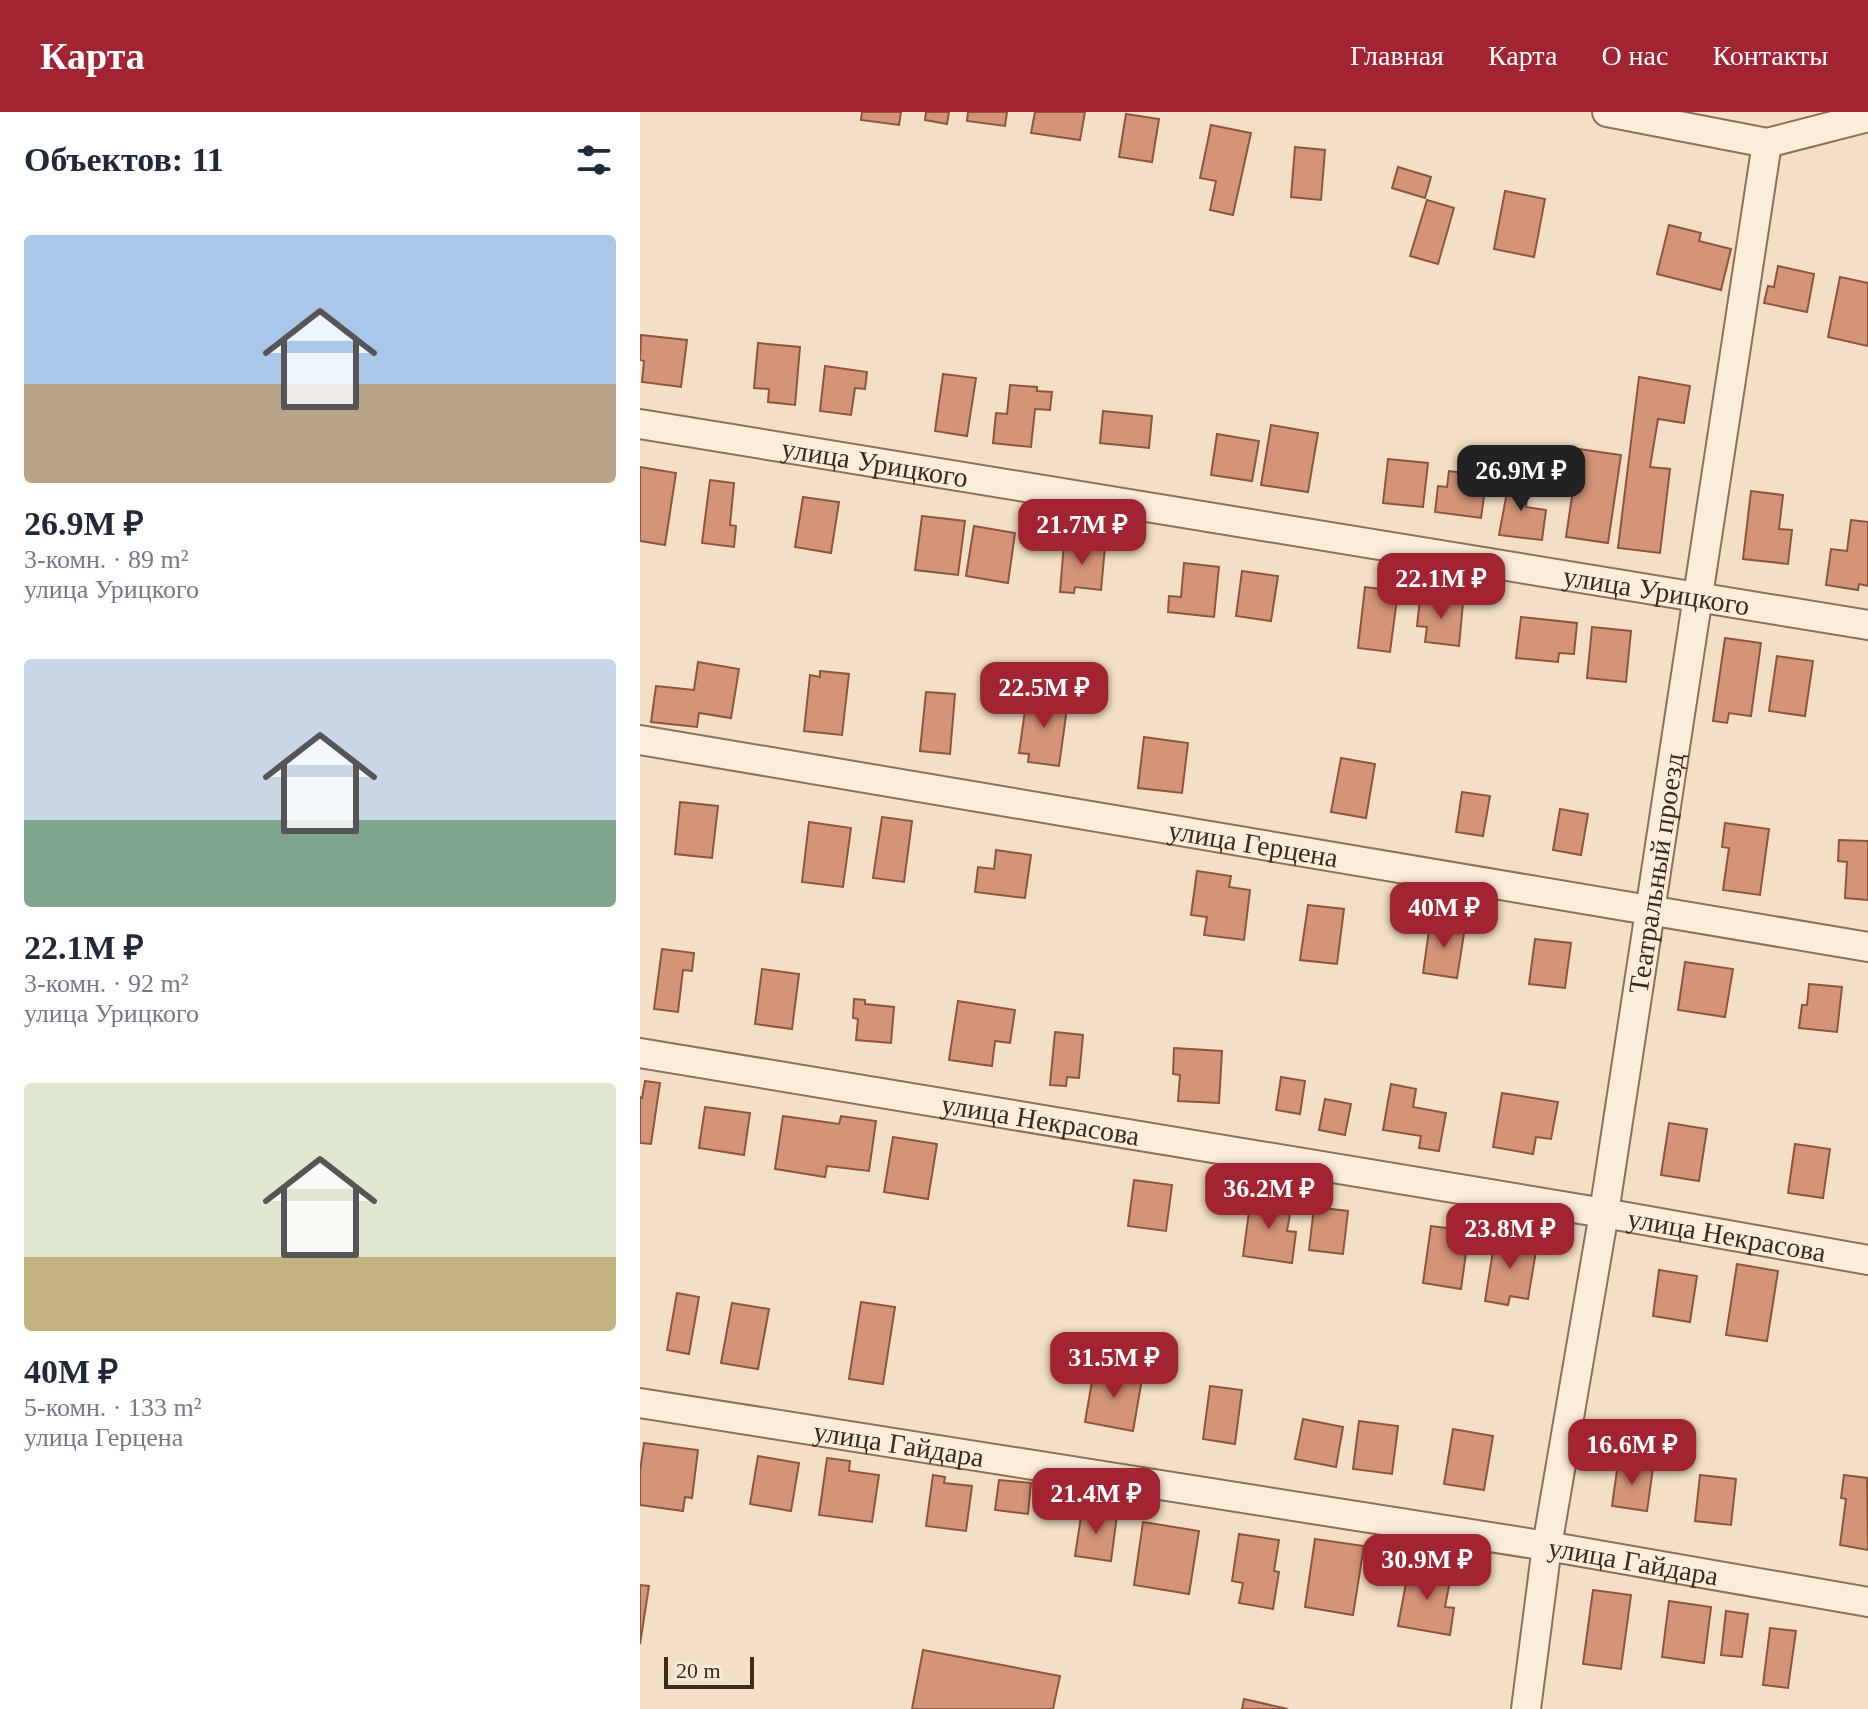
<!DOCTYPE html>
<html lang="ru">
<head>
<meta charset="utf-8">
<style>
  :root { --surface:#fff; --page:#f6f6f7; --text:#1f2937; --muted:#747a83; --accent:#a22432 }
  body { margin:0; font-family:"Times New Roman",serif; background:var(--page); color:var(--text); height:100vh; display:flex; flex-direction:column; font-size:30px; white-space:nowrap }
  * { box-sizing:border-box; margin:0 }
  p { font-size:26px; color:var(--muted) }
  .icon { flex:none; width:44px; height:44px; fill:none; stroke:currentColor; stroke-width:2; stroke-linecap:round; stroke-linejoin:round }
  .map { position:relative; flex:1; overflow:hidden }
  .sheet { display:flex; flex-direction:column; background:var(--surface); width:640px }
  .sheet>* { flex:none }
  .scale { position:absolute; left:24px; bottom:20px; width:90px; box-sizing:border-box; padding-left:8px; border:4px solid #3d2a1e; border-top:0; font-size:22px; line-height:28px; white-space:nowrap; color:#3d2a1e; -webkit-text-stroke:6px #f8ead5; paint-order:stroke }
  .price { position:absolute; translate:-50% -68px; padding:0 18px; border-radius:16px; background:var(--accent); color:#fff; font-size:26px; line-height:52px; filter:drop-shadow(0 2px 4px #0008) }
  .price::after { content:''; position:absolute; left:50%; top:48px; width:24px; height:18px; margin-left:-12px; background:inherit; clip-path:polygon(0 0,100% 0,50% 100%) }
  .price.selected { background:#222; color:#fff }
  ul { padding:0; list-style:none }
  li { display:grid; align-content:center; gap:16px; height:424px; padding:0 24px }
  li span { display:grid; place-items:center; height:248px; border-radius:8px; color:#555 }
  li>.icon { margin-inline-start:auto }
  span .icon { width:144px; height:144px; fill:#fffc; stroke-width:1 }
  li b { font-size:34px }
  h2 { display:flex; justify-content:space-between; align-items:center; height:96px; padding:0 24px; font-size:34px }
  header { display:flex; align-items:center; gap:48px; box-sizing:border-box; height:112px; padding:0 40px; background:var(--accent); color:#fff }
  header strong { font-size:38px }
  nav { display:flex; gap:44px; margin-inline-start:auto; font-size:28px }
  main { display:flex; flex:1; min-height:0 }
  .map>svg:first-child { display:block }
  .building { fill:#d39478; stroke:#90553d; stroke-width:2 }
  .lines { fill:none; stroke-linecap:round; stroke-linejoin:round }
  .street-casing { stroke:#8e7059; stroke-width:32 }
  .street { stroke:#fbedd9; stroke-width:28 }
  .labels { text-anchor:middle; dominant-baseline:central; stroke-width:6; stroke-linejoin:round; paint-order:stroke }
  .street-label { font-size:28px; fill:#3d2a1e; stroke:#f8ead5 }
</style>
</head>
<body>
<header>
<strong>Карта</strong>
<nav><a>Главная</a><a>Карта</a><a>О нас</a><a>Контакты</a></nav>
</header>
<main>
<section class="sheet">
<h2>Объектов: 11<svg class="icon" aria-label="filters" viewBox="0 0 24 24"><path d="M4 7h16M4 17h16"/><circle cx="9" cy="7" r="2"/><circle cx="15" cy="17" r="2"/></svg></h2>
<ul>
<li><span style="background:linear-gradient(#a9c7e8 60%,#b9a48a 0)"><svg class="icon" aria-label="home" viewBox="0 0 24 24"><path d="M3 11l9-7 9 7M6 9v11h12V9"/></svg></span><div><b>26.9M ₽</b><p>3-комн. · 89 m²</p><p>улица Урицкого</p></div></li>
<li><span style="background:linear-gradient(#c9d6e8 65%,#7fa58c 0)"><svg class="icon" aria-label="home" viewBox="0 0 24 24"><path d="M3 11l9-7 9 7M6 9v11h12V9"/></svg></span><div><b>22.1M ₽</b><p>3-комн. · 92 m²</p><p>улица Урицкого</p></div></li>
<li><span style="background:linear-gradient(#dfe7d0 70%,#c2b280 0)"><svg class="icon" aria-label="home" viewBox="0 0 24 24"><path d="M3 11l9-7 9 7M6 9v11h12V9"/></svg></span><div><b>40M ₽</b><p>5-комн. · 133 m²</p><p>улица Герцена</p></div></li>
</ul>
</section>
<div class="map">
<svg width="1228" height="1597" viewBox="0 0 1228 1597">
  <rect width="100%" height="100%" fill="#f2dfc5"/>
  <g class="building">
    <path d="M222,0H261L259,13L221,8Z"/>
    <path d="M286,0H309L307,12L285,8Z"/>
    <path d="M328,0H367L365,14L327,9Z"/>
    <path d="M395,0H445L440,28L391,21Z"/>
    <path d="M486,2L519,7L512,50L479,45Z"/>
    <path d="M571,13L611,21L593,103L570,98L576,69L560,66Z"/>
    <path d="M655,35L685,38L681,88L651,85Z"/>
    <path d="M758,55L791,65L785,86L752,76Z"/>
    <path d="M865,79L905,87L894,145L854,137Z"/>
    <path d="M787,88L814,96L798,152L770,144Z"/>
    <path d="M1029,113L1061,121L1059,129L1091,137L1081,178L1017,162Z"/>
    <path d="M1138,154L1174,162L1167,200L1124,191L1128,174L1134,175Z"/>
    <path d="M1200,165L1228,171V234L1188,225Z"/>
    <path d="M1,223L47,228L41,275L2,270L4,249L0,248Z"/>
    <path d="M118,231L160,235L155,293L128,290L129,277L114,276Z"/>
    <path d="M185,254L227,260L225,277L215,276L211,303L180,299Z"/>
    <path d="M303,262L336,266L327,324L295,319Z"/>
    <path d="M999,265L1050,274L1044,311L1018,307L1010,355L1030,357L1020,441L978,436Z"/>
    <path d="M370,273L397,275V279L412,280L410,298L395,297L391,335L353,331L356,301L367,302Z"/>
    <path d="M463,299L512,304L509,336L460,331Z"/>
    <path d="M631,313L678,321L668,380L621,373Z"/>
    <path d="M577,322L619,329L612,369L571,363Z"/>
    <path d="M939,337L981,343L968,431L926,425Z"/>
    <path d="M748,347L788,351L783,395L743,391Z"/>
    <path d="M0,355L36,361L25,433L0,429Z"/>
    <path d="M809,359L847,364L841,406L795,400L798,374L807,375Z"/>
    <path d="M870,364L889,366L886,395L906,398L902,428L859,423Z"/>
    <path d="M70,368L94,371L90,413L96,414L94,435L62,431Z"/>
    <path d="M1111,379L1143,383L1139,417L1152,418L1148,452L1103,447Z"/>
    <path d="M163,385L199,390L191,441L155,435Z"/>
    <path d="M282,404L325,409L318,463L275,458Z"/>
    <path d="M1211,408L1228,410V474L1219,472L1218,478L1186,473L1191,437L1207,439Z"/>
    <path d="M334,414L375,421L368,471L326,464Z"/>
    <path d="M424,431L465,435L461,478L435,475L434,481L420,480Z"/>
    <path d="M544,451L579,455L574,505L528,500L529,484L541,485Z"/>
    <path d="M602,459L638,464L631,509L596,504Z"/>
    <path d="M725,475L758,479L750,540L718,536Z"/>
    <path d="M780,487L823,491L819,534L785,530L787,515L777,514Z"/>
    <path d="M881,505L937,511L934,542L919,541L918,550L876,546Z"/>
    <path d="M952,515L991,519L986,570L947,566Z"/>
    <path d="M1085,526L1121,531L1111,604L1089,601L1087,611L1073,609Z"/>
    <path d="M1137,544L1173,549L1165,604L1129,599Z"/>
    <path d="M58,550L99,557L91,606L59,601L57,615L11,610L16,574L54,578Z"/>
    <path d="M180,559L209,562L202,623L164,619L170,563L180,565Z"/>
    <path d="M286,580L315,582L310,642L280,639Z"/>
    <path d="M387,584L428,589L419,654L388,650L389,642L379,641Z"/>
    <path d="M504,625L548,631L542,681L498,676Z"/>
    <path d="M701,646L735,652L726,706L691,700Z"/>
    <path d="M822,680L850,684L843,724L816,720Z"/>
    <path d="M40,690L78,694L72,746L35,742Z"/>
    <path d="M920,697L948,702L941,743L913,738Z"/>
    <path d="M242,705L272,709L264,770L233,766Z"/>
    <path d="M169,710L211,716L203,775L162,770Z"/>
    <path d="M1085,711L1129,717L1120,783L1083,778L1089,736L1082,735Z"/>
    <path d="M1199,728L1228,729V788L1205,786L1207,750L1198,749Z"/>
    <path d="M356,738L391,743L385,786L335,780L338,755L354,757Z"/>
    <path d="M557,759L591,764L589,775L610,778L604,828L564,823L567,805L551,803Z"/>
    <path d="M668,793L704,797L697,852L660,848Z"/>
    <path d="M790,811L825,815L817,866L783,861Z"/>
    <path d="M895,827L931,831L925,876L889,872Z"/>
    <path d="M22,837L54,841L52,859L43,858L38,900L14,897Z"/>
    <path d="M1045,850L1093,857L1085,905L1038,898Z"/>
    <path d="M122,857L159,862L152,917L115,912Z"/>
    <path d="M1169,872L1202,875L1197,920L1159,916L1162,893H1167Z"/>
    <path d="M214,887L225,888V892L254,895L251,931L216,928L218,907L213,906Z"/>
    <path d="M318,889L375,898L370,931L355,929L352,954L309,948Z"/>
    <path d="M415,920L443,923L439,966L427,965L426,974L410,973Z"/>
    <path d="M534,936L582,939L579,991L538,989L540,963L533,962Z"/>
    <path d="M641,965L665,969L660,1002L636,998Z"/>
    <path d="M5,969L20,971L11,1032L0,1031V985L2,986Z"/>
    <path d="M751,972L776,977L773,995L806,1001L799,1039L779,1036L781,1024L743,1018Z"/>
    <path d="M862,981L918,990L911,1027L896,1025L893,1042L853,1035Z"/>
    <path d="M685,987L711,992L705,1023L679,1018Z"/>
    <path d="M65,995L110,1001L104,1043L59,1036Z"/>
    <path d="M143,1004L199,1012L201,1004L236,1009L229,1059L187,1054L185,1065L135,1057Z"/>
    <path d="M1029,1011L1067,1017L1059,1069L1021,1063Z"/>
    <path d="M253,1025L297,1032L288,1087L244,1080Z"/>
    <path d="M1155,1032L1190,1037L1183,1086L1148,1081Z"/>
    <path d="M494,1068L532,1073L526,1119L488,1114Z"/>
    <path d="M611,1085L652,1090L647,1119L656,1120L652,1151L603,1144Z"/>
    <path d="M674,1095L708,1099L703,1142L669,1138Z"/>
    <path d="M791,1114L829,1119L821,1177L783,1171Z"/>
    <path d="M855,1126L897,1133L888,1187L870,1184L868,1193L845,1189Z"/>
    <path d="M1097,1152L1138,1159L1127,1229L1086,1223Z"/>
    <path d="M1019,1158L1057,1164L1050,1210L1013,1204Z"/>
    <path d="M37,1181L59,1185L49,1242L27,1238Z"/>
    <path d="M221,1190L255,1195L243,1272L209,1267Z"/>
    <path d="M92,1191L129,1197L118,1257L81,1251Z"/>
    <path d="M454,1258L502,1267L493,1319L445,1310Z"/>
    <path d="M570,1274L602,1278L595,1332L563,1327Z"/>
    <path d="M663,1307L703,1315L696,1355L655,1347Z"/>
    <path d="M719,1309L758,1314L752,1362L713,1357Z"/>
    <path d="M813,1317L853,1324L844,1378L804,1372Z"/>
    <path d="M4,1331L58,1338L52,1386L45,1385L43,1399L0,1393V1359Z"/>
    <path d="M118,1344L159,1351L151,1399L110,1392Z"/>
    <path d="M187,1346L210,1349L209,1359L239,1363L232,1410L179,1403Z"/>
    <path d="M978,1351L1013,1356L1007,1399L972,1394Z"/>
    <path d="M293,1363L305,1365L304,1371L332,1374L326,1419L286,1414Z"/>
    <path d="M1060,1363L1096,1367L1091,1413L1055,1409Z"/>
    <path d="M1204,1363L1227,1366L1228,1438L1200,1433L1206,1387L1201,1386Z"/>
    <path d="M359,1368L391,1371L388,1402L355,1398Z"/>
    <path d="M442,1398L477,1403L471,1449L435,1444Z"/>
    <path d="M503,1410L559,1419L549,1482L494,1473Z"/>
    <path d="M599,1422L639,1428L634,1459L639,1460L633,1497L599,1491L603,1471L592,1469Z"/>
    <path d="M675,1427L724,1434L713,1503L665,1495Z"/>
    <path d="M769,1455L811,1463L805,1495L814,1496L810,1523L758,1514Z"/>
    <path d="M0,1473L9,1474L0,1532Z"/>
    <path d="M953,1478L991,1483L981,1557L943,1552Z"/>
    <path d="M1029,1489L1071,1495L1064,1551L1022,1545Z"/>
    <path d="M1086,1499L1108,1502L1102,1545L1081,1543Z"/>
    <path d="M1130,1516L1156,1519L1148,1576L1123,1573Z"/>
    <path d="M283,1538L420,1564L413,1597H272Z"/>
    <path d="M604,1587L648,1597H602Z"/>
  </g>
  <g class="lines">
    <defs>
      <g id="street">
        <path d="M967,0L1127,31"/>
        <path id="s1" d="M0,312L1228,513"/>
        <path id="s2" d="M0,628L1228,835"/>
        <path id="s3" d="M0,941L964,1101L1228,1148"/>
        <path id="s4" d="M0,1291L907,1434L1228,1490"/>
        <path id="s5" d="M886,1597L907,1434L964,1101L1127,31L1228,5"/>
      </g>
    </defs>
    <use href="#street" class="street-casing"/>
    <use href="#street" class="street"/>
  </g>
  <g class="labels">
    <g class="street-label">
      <text stroke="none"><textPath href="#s1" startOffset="238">улица Урицкого</textPath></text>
      <text stroke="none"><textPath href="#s1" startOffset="1030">улица Урицкого</textPath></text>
      <text stroke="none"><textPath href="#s2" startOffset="622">улица Герцена</textPath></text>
      <text stroke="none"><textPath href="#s5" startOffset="846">Театральный проезд</textPath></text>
      <text stroke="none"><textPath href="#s3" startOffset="406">улица Некрасова</textPath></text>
      <text stroke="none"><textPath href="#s3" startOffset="1102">улица Некрасова</textPath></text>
      <text stroke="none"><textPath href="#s4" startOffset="262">улица Гайдара</textPath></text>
      <text stroke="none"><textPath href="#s4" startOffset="1006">улица Гайдара</textPath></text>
    </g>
  </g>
</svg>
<div class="scale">20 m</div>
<b class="price selected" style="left:881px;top:401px">26.9M ₽</b>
<b class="price" style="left:442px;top:455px">21.7M ₽</b>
<b class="price" style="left:801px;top:509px">22.1M ₽</b>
<b class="price" style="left:404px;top:618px">22.5M ₽</b>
<b class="price" style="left:804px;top:838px">40M ₽</b>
<b class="price" style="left:629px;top:1119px">36.2M ₽</b>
<b class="price" style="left:870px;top:1159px">23.8M ₽</b>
<b class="price" style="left:474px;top:1288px">31.5M ₽</b>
<b class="price" style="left:992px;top:1375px">16.6M ₽</b>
<b class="price" style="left:456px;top:1424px">21.4M ₽</b>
<b class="price" style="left:787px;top:1490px">30.9M ₽</b>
</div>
</main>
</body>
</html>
